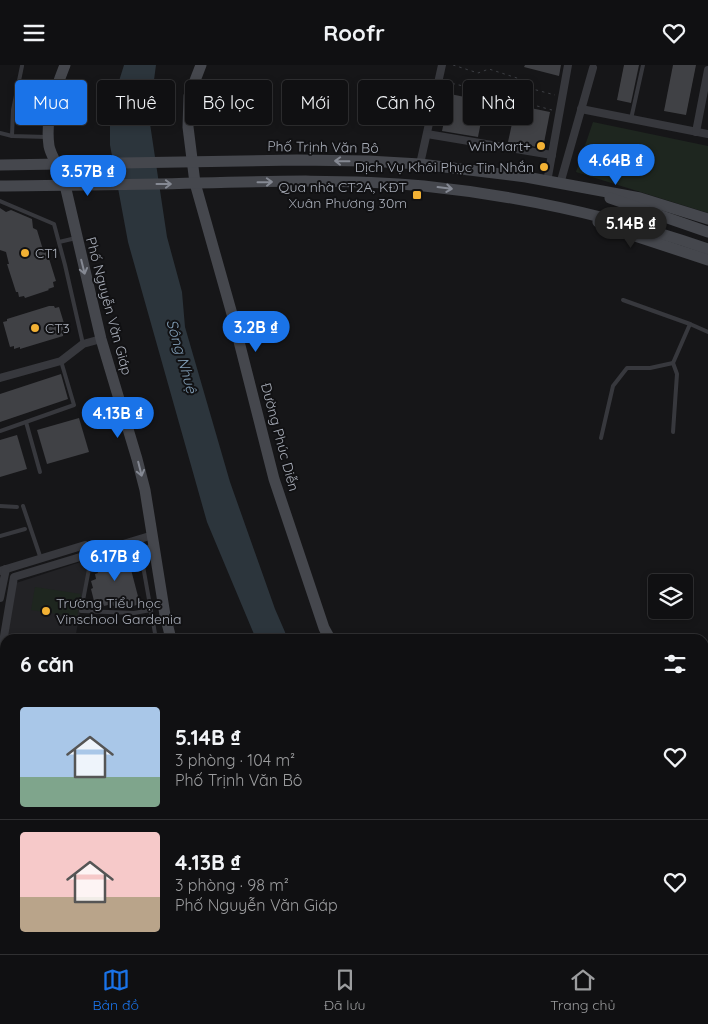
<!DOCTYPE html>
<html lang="vi">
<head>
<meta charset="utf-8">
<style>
  :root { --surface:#101012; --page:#19191b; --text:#f1f3f6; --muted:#9c9d9f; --line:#303032; --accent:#1a73e8 }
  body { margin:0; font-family:Quicksand,sans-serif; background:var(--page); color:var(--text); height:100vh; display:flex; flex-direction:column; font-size:19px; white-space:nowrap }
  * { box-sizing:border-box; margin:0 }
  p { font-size:16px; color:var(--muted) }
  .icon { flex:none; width:28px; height:28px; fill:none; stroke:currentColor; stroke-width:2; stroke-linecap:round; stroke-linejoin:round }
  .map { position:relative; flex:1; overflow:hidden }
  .sheet { position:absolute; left:0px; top:569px; width:709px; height:321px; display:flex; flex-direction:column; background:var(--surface); border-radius:15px 15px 0 0; box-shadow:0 2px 8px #0003,0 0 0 1px var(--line) }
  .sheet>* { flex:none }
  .guide { position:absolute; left:15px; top:15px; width:679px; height:45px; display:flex; gap:10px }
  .fabs { position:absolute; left:648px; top:509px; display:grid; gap:10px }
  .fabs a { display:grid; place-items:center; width:45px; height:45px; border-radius:5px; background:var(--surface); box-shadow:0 2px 8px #0003,0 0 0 1px var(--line); font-size:25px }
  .price { position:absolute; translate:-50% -42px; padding:0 11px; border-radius:18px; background:var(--accent); color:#fff; font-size:16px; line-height:32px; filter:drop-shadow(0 1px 2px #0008) }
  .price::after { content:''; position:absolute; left:50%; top:30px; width:15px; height:11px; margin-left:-8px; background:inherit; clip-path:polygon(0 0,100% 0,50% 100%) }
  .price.on { background:#222; color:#fff }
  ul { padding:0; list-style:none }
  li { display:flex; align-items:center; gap:15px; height:125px; padding:0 20px }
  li+li { border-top:1px solid var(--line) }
  li span { display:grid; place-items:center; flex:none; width:140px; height:100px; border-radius:5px; color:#555 }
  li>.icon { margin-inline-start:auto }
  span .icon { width:60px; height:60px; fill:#fffc; stroke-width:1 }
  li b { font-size:21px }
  h2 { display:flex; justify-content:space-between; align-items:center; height:60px; padding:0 20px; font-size:21px }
  .chip { padding:0 18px; border-radius:5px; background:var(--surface); box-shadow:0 2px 8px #0003,0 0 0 1px var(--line); font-size:18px; line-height:45px }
  .chip.on { background:var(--accent); color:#fff }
  header { display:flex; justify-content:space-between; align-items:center; height:65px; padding:0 20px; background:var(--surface); font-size:22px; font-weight:700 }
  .tab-bar { display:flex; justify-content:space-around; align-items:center; height:70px; border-top:1px solid var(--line); background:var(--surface); font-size:14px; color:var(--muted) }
  .tab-bar a { display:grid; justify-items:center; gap:2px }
  .tab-bar .on { color:var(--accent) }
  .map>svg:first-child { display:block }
  .built { fill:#222225 }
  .green { fill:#1e261f }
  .water { fill:#2c353c }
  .building { fill:#404145 }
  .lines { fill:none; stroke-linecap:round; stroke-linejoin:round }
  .path { stroke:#3d3f44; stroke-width:1; stroke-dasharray:2.5 4; stroke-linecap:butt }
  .lane { stroke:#37383d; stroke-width:4 }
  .street { stroke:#37383d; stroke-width:8 }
  .secondary { stroke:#45474d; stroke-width:11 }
  .oneway { stroke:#858993 }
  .poi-dot { fill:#f2b134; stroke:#111113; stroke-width:2 }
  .labels { text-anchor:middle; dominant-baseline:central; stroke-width:4; stroke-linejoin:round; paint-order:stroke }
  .poi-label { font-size:14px; fill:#a8adb8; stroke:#111113; text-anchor:end }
  .street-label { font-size:14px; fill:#a8adb8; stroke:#111113 }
  .water-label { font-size:15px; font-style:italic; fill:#7f9bb3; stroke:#111113 }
</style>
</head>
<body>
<header><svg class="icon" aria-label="menu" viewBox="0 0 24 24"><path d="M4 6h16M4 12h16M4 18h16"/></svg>Roofr<svg class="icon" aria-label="heart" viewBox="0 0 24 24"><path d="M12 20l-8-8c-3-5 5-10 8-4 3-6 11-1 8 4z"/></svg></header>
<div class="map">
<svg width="708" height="889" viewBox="0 0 708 889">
  <rect width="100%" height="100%" fill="#161618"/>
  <g class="built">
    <path d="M90,494L75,574H7L16,518Z"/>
    <path d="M5,585V635L0,629V615Z"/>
    <path d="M297,885H321L322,889H297Z"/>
  </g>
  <g class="green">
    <path d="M593,57L708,81V148L576,107Z"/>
    <path d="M35,522L81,529L77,552L31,545Z"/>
  </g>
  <g class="water">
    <path d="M124,0H156L149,52L167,172L182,227L185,262L230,417L275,544L288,574H256L207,457L128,177L110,80V45Z"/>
    <path d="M409,885H451L453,889H410Z"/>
  </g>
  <g class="building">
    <path d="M525,0H561L559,11L524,2Z"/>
    <path d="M624,0H639L631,38L617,35Z"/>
    <path d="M673,0H696L686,50L664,46Z"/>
    <path d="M450,29L485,36L478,72L442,66Z"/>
    <path d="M516,40L550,47L543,83L508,77Z"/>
    <path d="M0,143L6,147L11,145L32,154L33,163L37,165L44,188L47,187L56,216L53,217L54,222L48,224L49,225L25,233L24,231L19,232L18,227H16L7,199H9L6,187L0,185Z"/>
    <path d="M49,241H54L55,243L59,242L67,268L63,269V271L20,284V282L14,284V281L10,282L3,257L7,256V254Z"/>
    <path d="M61,309L68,334L0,357V329Z"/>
    <path d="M79,353L89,387L47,399L37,365Z"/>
    <path d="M17,370L27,404L0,412V375Z"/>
    <path d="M119,487L128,493L140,539L130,542V540L126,541L125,538L113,541L112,539L104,541L103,538L95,540L91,524L93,523L91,516L96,514L95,509L98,508L95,498L99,497L98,493Z"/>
  </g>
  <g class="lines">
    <g class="path">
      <path d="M453,0L478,8L489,4L520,14L525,22L555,30"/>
      <path d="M446,17L476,24L482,32L508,39L522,37L552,45"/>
    </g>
    <g class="lane">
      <path d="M631,54L643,0"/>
      <path d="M0,68L12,71L47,72"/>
      <path d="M12,71L13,45L22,1"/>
      <path d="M0,136L54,159L65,200L83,279"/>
      <path d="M59,177L76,173"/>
      <path d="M623,235L690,259"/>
      <path d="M673,298L677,309L673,367"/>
      <path d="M26,357L40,407"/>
      <path d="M0,366L74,340L61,296"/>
      <path d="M601,373L613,321L627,303H650L673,298L690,259L708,267"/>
      <path d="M0,441L17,442"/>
      <path d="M23,441L41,494"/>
      <path d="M0,471L25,464"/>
      <path d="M152,481L140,484L156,574"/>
      <path d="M92,488L81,546L134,548L151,545"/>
      <path d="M337,885L340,889"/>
      <path d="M536,885L541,889"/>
      <path d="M520,889L527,885"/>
      <path d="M605,889L609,885"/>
    </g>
    <g class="street">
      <path d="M581,44L708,69"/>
      <path d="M696,67L708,5"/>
      <path d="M427,69L552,90"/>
      <path d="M420,99L442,0"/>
      <path d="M547,117L568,0"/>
      <path d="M560,119L593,3"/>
      <path d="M0,313L61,296L83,279L101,274"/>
      <path d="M0,506L85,480L92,488"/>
      <path d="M0,533L6,504"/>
      <path d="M0,595L14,512L153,470"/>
      <path d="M0,644H5"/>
      <path d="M704,697L708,701"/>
      <path d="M704,783L706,785L704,789"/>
      <path d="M704,863L708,858"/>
      <path d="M91,885V889"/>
      <path d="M614,885L618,889"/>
      <path d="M685,885L689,889"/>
      <path d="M119,889V885"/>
    </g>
    <g class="secondary">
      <path d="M201,0L189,31L188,62L195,118L232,249L274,414L324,563L330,574"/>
      <path d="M0,100L297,95L368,96L420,99L526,112L640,133L708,154"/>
      <path d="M57,100C54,94 50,87 49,81C45,54 55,25 65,0"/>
      <path d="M65,120L101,274L137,394L145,425L165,550L171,574"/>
      <path d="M0,121C66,120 131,120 197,118C272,116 349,114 424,121C521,131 616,152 708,184"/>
      <path d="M610,133L708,167"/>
      <path d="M598,157L626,168L708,195"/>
      <path d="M704,684L708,681"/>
      <path d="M0,822H5"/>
      <path d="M0,837H5"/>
      <path d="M486,885L487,889"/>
      <path d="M279,889V885"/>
    </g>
  </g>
  <defs><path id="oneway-shaft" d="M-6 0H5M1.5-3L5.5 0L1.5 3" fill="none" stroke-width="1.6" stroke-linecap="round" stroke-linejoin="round" transform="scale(1.25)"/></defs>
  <g class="oneway">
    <use href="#oneway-shaft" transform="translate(342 96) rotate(-179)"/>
    <use href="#oneway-shaft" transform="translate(265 117) rotate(-1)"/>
    <use href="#oneway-shaft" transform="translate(164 119)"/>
    <use href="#oneway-shaft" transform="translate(445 123) rotate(7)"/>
    <use href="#oneway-shaft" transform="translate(83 202) rotate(76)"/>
    <use href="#oneway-shaft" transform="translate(140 404) rotate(76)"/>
  </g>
  <g class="poi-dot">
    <circle cx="541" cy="81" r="5"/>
    <circle cx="544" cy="102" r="5"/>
    <rect x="412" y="125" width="10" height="10" rx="2.5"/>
    <circle cx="25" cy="188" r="5"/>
    <circle cx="35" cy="263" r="5"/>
    <circle cx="46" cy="546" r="5"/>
  </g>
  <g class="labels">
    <g class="poi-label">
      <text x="531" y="81">WinMart+</text>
      <text x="534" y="102">Dịch Vụ Khôi Phục Tin Nhắn</text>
      <text x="407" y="122">Qua nhà CT2A, KĐT<tspan x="407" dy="16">Xuân Phương 30m</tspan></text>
      <text x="35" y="188" text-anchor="start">CT1</text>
      <text x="45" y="263" text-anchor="start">CT3</text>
      <text x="56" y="538" text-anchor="start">Trường Tiểu học<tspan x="56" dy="16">Vinschool Gardenia</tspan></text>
    </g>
    <g class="street-label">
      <text transform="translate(323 82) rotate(1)">Phố Trịnh Văn Bô</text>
      <text transform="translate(109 241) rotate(75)">Phố Nguyễn Văn Giáp</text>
      <text transform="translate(280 372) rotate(75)">Đường Phúc Diễn</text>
    </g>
    <g class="water-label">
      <text transform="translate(182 291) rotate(74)">Sông Nhuệ</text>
    </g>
  </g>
</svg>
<div class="fabs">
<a><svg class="icon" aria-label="layers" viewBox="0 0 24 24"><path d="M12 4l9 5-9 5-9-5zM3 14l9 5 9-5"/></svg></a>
</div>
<b class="price" style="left:616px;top:121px">4.64B ₫</b>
<b class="price" style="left:88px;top:132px">3.57B ₫</b>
<b class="price on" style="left:631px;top:184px">5.14B ₫</b>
<b class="price" style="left:256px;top:288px">3.2B ₫</b>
<b class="price" style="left:118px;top:374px">4.13B ₫</b>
<b class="price" style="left:115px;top:517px">6.17B ₫</b>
<div class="guide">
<a class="chip on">Mua</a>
<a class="chip">Thuê</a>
<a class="chip">Bộ lọc</a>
<a class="chip">Mới</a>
<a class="chip">Căn hộ</a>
<a class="chip">Nhà</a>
</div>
<section class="sheet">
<h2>6 căn<svg class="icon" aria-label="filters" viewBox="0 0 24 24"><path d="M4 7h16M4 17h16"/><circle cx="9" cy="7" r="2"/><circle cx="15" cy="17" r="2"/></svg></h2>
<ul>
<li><span style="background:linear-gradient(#a9c7e8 70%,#7fa58c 0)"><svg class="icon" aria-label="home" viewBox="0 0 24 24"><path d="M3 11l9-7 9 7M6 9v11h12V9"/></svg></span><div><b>5.14B ₫</b><p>3 phòng · 104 m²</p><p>Phố Trịnh Văn Bô</p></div><svg class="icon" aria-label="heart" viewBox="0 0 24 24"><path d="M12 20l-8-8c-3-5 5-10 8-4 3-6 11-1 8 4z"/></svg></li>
<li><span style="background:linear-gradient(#f6c9c9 65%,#b9a48a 0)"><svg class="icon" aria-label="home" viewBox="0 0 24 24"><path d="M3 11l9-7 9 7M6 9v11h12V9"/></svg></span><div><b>4.13B ₫</b><p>3 phòng · 98 m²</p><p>Phố Nguyễn Văn Giáp</p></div><svg class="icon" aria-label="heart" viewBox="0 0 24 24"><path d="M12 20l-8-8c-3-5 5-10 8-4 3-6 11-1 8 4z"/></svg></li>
</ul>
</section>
</div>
<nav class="tab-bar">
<a class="on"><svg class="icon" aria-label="map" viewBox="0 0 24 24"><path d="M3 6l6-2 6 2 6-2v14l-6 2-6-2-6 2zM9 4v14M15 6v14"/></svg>Bản đồ</a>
<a><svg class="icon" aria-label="saved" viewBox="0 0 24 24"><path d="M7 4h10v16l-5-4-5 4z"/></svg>Đã lưu</a>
<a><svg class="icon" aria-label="home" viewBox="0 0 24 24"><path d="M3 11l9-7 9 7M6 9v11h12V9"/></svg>Trang chủ</a>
</nav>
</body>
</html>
